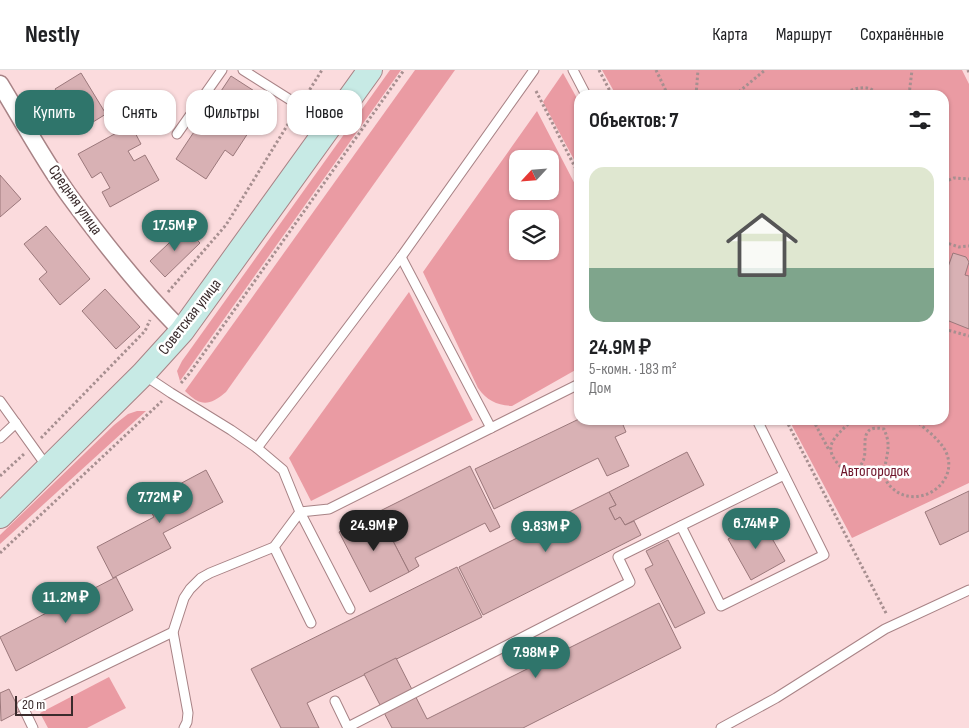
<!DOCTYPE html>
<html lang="ru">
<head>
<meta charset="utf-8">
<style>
  :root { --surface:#fff; --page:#f6f6f6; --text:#202124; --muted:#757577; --line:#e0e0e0; --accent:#2f756b }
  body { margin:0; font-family:"Sofia Sans Condensed",sans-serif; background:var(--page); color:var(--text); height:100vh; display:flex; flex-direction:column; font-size:19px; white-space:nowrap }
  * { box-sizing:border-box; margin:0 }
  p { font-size:16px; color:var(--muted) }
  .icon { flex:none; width:28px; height:28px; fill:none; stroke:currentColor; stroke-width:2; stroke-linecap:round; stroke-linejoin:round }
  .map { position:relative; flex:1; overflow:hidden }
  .details { position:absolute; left:574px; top:20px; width:375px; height:335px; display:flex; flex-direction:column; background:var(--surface); border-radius:15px; box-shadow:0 1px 4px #0004 }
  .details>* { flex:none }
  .top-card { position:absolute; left:15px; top:20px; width:475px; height:45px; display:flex; gap:10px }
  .needle { width:32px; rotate:244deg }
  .controls { position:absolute; left:509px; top:80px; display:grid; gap:10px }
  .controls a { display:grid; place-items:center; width:50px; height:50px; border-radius:10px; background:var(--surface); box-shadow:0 1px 4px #0004; font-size:25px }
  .scale { position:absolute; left:15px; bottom:12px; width:58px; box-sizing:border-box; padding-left:5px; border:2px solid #3a2b2c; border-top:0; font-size:14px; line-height:18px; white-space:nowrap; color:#3a2b2c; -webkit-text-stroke:4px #fff; paint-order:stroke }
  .price { position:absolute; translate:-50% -42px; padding:0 11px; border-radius:18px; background:var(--accent); color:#fff; font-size:16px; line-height:32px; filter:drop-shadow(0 1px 2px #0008) }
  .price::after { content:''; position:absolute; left:50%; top:30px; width:15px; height:11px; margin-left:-8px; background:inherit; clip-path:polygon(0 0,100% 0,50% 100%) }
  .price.current { background:#222; color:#fff }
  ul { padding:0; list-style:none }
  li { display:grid; align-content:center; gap:10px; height:265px; padding:0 15px }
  li span { display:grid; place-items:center; height:155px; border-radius:15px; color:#555 }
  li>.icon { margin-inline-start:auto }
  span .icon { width:90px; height:90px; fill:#fffc; stroke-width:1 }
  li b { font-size:21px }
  h2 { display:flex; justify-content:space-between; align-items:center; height:60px; padding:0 15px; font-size:21px }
  .pill { padding:0 18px; border-radius:15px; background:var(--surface); box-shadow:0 1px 4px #0004; font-size:18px; line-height:45px }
  .pill.current { background:var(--accent); color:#fff }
  header { display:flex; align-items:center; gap:30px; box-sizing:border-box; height:70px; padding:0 25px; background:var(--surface); border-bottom:1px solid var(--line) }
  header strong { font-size:24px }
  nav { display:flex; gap:28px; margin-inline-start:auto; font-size:18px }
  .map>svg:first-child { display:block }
  .green { fill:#ea9ba3; fill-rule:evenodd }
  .building { fill:#d8b1b4; stroke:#9b787b }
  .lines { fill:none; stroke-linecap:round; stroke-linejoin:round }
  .service-casing { stroke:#a88386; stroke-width:11 }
  .minor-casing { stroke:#a88386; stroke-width:19 }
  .secondary-casing { stroke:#a88386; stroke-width:26 }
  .path { stroke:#a78f90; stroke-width:3; stroke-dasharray:2.5 2.5; stroke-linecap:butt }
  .service { stroke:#fff; stroke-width:9 }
  .minor { stroke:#fff; stroke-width:16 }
  .secondary { stroke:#c7eae5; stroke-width:24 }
  .labels { text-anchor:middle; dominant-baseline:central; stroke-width:5; stroke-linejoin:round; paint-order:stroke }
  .street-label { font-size:16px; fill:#3a2b2c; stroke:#fff }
  .park-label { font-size:16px; fill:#6e1329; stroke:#fff }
</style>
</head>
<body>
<header>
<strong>Nestly</strong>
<nav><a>Карта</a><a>Маршрут</a><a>Сохранённые</a></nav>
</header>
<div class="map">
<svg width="969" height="658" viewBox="0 0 969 658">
  <rect width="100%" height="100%" fill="#fbdbdd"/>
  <g class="green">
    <path d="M390,0H401L180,311L177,301L182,291Z"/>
    <path d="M415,0H455L226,322C209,336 201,337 185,321Z"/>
    <path d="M602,0H962L969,14V413L852,468L789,350H944V25H616Z"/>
    <path d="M563,3L579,32V99L543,32Z"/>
    <path d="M537,41L579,122V298L512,336C497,335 487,331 478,318L423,202ZM518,89H550V121H518ZM518,149H550V181H518Z"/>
    <path d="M409,222L473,350L311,431L289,388Z"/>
    <path d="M137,341H146L0,474V465L114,355L128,344Z"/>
    <path d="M109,607L126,638L87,658H48L40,643Z"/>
  </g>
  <g class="building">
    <path d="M81,3L106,44L80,60L55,19Z"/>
    <path d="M231,6L262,26L242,55L250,60L233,86L225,80L206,109L176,89Z"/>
    <path d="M131,55L141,74L128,81L134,91L145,85L159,110L110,137L102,122L110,118L101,102L92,108L78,84Z"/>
    <path d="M0,105L21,129L0,147Z"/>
    <path d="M46,156L90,209L60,235L39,209L47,202L24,174Z"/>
    <path d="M185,158L200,173L165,207L150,191Z"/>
    <path d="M953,183L966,187L969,192L965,205L969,206V259L944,249V195L948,197Z"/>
    <path d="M105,219L140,257L116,279L82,241Z"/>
    <path d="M579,349L621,350L626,362L615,367L629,396L607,406L598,388L494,439L475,399Z"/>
    <path d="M687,382L704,415L625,455L620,447L615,450L609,438L616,435L609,422Z"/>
    <path d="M470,396L500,457L490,462L485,453L415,488L419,496L409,502L378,442Z"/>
    <path d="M206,400L223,432L163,463L171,478L113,508L97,477L154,447L146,432Z"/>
    <path d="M969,421V461L940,475L925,442Z"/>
    <path d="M609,422L616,435L609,438L615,450L620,447L625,455L634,451L641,465L483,545L459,497Z"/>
    <path d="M378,442L409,502L370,522L339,462Z"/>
    <path d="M762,451L785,491L751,510L728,469Z"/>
    <path d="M668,470L705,543L675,558L645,499L653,495L646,481Z"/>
    <path d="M457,497L482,547L307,633L319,658H281L251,599Z"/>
    <path d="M116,507L133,540L16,601L0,567Z"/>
    <path d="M659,533L681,578L523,658H392L364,604L396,588L427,649Z"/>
    <path d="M9,619L20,641L1,651L0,623Z"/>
  </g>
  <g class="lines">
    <defs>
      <g id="service">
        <path d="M243,0L330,55"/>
        <path d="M573,0L586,25"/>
        <path d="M177,64L222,0"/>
        <path d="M401,187L491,358"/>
        <path d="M144,305L171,323L231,360L257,378L283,400L300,442L329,439L579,314"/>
        <path d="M0,331L48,398"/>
        <path d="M0,368L16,353"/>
        <path d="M257,378L401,187L534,0"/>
        <path d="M681,456L721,536L824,485L757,350"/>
        <path d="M274,477L311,553"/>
        <path d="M335,631L348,658"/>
        <path d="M348,657L630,512L618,487L784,405"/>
        <path d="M33,658L22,635L173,562"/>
        <path d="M184,658L187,652L188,643L173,562L184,528L190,519L201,508L210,503L274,477L300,442L350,539"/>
        <path d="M721,658L776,628L885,559L969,520"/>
      </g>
      <path id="minor" d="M0,14C22,50 43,89 68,124C103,172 140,219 182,261"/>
      <path id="secondary" d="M0,446L143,304L182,261L370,0"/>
    </defs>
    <use href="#service" class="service-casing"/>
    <use href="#minor" class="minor-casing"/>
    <use href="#secondary" class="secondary-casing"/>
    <g class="path">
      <path d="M599,0L612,25"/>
      <path d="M656,0L668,25"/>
      <path d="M968,0L969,3"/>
      <path d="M536,21L579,105"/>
      <path d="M307,24L322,0"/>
      <path d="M696,25L698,0"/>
      <path d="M735,25L765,0"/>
      <path d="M842,25C852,18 870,13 878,25"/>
      <path d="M909,25L912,0"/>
      <path d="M944,112L954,108L969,109"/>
      <path d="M944,172L959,177L969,176"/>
      <path d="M168,222L226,155L293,46"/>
      <path d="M944,259L969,266"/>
      <path d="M181,313L189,304L404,0"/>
      <path d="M786,350L887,545"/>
      <path d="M813,350L829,380"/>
      <path d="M852,350C835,368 819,376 843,399L858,398C860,396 862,394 863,391C869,380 856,353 884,359C886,364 888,369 888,374C889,386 881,400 887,412C888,414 890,416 892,418C918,442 962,412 945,380C938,368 925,359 915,350"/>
      <path d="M41,368L145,261L150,250"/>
      <path d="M0,406L24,384"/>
      <path d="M0,483L162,331"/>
    </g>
    <use href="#service" class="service"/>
    <use href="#minor" class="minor"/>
    <use href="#secondary" class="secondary"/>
  </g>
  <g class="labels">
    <g class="street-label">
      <text transform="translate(75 130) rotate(55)">Средняя улица</text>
      <text transform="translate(190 247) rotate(-52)">Советская улица</text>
    </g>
    <g class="park-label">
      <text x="875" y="401">Автогородок</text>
    </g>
  </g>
</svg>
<div class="controls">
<a><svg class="needle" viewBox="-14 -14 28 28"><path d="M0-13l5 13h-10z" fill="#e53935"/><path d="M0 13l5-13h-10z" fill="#757577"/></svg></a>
<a><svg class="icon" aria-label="layers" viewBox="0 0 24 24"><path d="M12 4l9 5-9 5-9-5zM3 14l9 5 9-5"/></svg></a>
</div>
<div class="scale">20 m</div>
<b class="price" style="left:175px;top:182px">17.5M ₽</b>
<b class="price" style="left:160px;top:454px">7.72M ₽</b>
<b class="price" style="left:756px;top:480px">6.74M ₽</b>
<b class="price current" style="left:374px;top:482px">24.9M ₽</b>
<b class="price" style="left:546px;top:483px">9.83M ₽</b>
<b class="price" style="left:66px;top:554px">11.2M ₽</b>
<b class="price" style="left:536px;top:609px">7.98M ₽</b>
<div class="top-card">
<a class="pill current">Купить</a>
<a class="pill">Снять</a>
<a class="pill">Фильтры</a>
<a class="pill">Новое</a>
</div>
<section class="details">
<h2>Объектов: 7<svg class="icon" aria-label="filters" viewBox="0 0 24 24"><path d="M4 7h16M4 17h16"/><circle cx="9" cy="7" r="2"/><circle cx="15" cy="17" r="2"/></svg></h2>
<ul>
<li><span style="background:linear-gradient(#dfe7d0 65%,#7fa58c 0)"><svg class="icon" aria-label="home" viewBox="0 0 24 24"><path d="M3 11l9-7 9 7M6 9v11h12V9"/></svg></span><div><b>24.9M ₽</b><p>5-комн. · 183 m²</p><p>Дом</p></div></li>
</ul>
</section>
</div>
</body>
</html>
